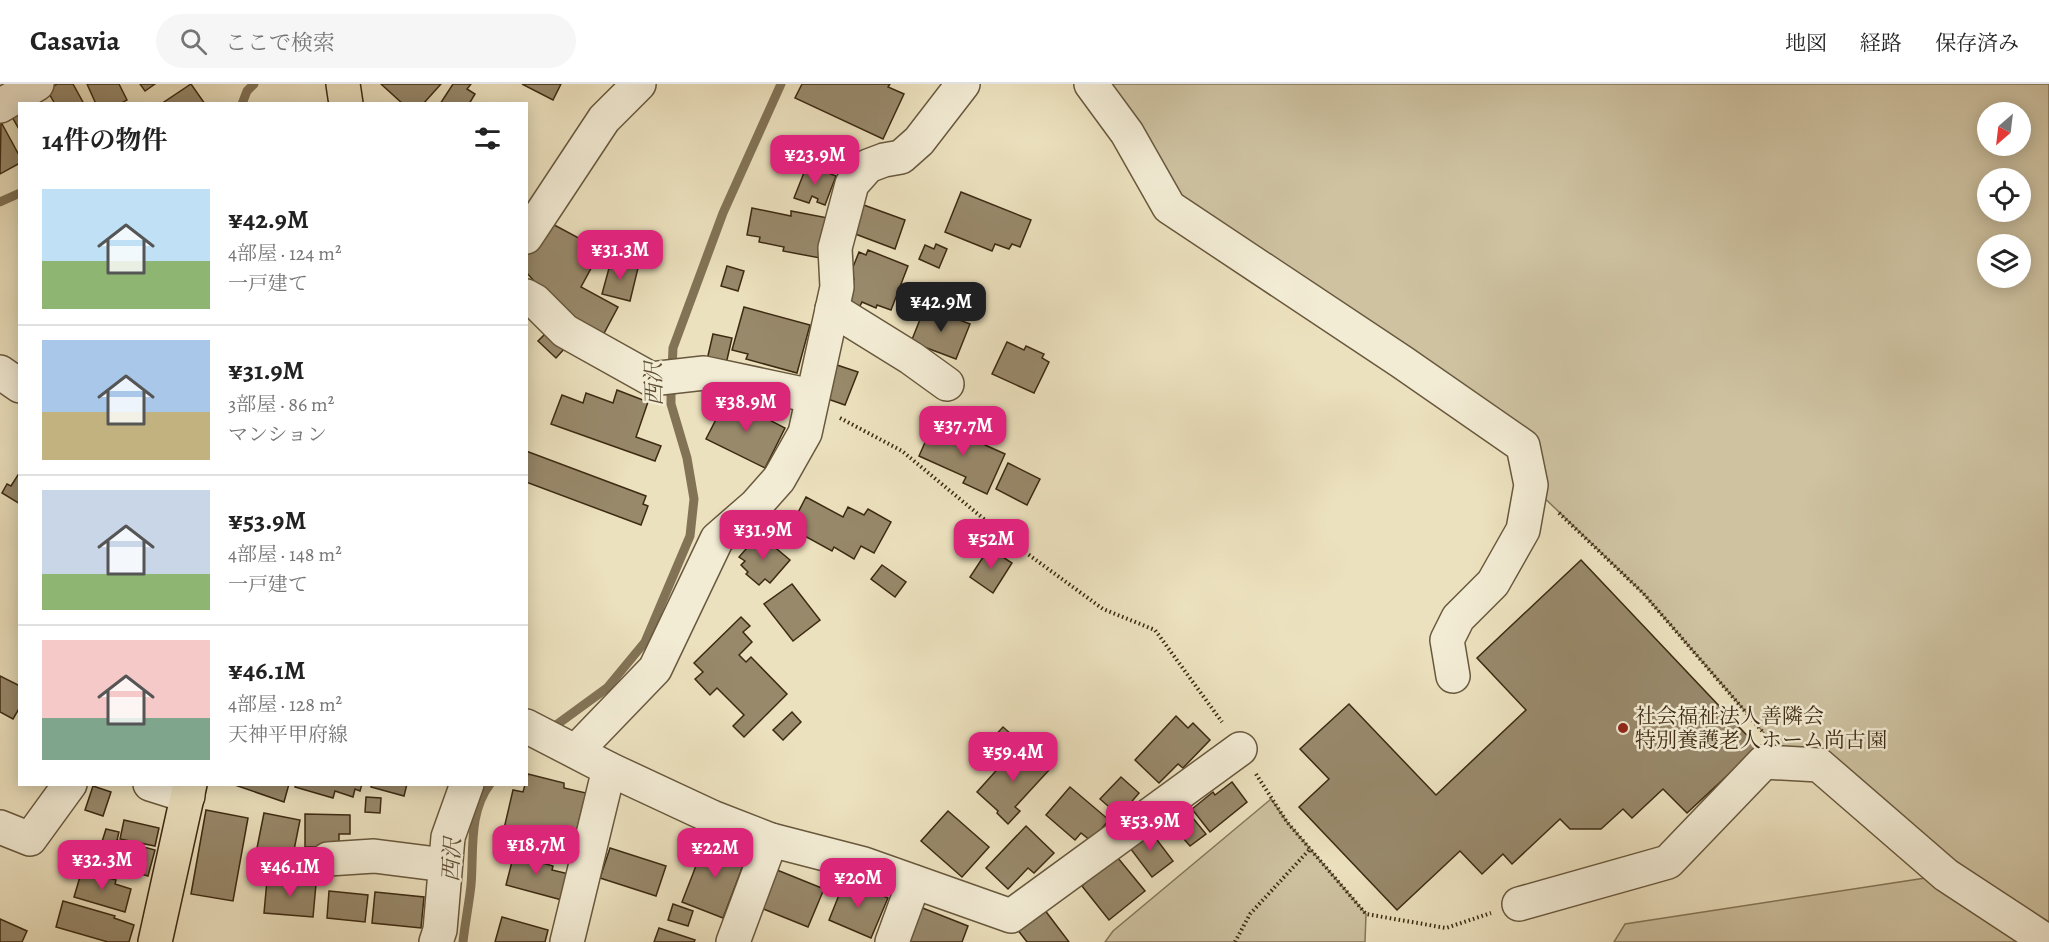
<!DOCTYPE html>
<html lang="ja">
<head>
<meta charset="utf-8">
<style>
  :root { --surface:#fff; --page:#f6f6f6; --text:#222; --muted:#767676; --line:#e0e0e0; --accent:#db2777 }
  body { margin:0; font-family:Alegreya,"Noto Serif JP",serif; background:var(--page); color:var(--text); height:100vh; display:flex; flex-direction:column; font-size:22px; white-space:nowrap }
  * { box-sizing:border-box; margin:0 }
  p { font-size:20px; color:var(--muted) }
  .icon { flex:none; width:33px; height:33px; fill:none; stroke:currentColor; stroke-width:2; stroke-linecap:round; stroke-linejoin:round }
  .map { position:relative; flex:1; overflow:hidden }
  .drawer { position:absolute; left:18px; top:18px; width:510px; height:684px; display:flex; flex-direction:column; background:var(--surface); border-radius:0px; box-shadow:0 3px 15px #0003 }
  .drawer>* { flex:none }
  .needle { width:39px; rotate:208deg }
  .controls { position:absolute; left:1977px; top:18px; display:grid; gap:12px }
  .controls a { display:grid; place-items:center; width:54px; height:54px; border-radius:50%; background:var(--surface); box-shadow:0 3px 15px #0003; font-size:30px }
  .price { position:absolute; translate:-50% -51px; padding:0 14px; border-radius:12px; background:var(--accent); color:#fff; font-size:20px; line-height:39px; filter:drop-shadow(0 2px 3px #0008) }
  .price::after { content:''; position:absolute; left:50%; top:36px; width:18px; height:14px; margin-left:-9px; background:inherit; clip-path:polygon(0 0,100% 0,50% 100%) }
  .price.current { background:#222; color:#fff }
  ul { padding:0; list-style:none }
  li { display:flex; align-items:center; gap:18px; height:150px; padding:0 24px }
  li+li { border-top:2px solid var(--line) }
  li span { display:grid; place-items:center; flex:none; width:168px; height:120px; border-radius:0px; color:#555 }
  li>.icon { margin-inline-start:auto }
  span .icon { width:72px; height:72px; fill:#fffc; stroke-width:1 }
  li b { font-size:26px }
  h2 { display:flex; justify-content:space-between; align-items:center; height:72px; padding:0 24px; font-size:26px }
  header { display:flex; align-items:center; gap:36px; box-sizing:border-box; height:84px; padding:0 30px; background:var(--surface); border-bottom:2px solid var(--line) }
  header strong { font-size:28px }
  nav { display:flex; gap:33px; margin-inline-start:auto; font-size:21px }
  .search { width:420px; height:54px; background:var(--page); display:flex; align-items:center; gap:15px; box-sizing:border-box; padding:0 21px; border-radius:33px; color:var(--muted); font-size:22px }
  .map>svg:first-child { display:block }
  .green { fill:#cec2a1; stroke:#85765a; stroke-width:1.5; fill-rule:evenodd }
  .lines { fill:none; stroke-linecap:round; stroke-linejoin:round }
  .stream { stroke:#827356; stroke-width:9 }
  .building { fill:#98896b; stroke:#3c2a12; stroke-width:1.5 }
  .minor-casing { stroke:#68583d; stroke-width:36 }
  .major-casing { stroke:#3c2a12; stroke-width:36 }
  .path { stroke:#3c2a12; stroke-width:4; stroke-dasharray:1.5 3; stroke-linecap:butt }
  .minor { stroke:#f3ecd5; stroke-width:33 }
  .major { stroke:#ece1be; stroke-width:33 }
  .poi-dot { fill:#8f2418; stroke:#f3ecd5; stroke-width:2 }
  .labels { text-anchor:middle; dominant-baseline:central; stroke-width:5; stroke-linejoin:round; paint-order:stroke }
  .poi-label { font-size:21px; fill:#3c2a12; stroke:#f3ecd5; text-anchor:start }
  .water-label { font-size:22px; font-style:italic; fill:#5f4e34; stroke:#f3ecd5 }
</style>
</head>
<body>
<header>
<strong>Casavia</strong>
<div class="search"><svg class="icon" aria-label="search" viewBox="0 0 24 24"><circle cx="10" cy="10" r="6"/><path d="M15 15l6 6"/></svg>ここで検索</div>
<nav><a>地図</a><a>経路</a><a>保存済み</a></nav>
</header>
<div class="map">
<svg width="2049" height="858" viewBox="0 0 2049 858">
  <rect width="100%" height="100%" fill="#ece1be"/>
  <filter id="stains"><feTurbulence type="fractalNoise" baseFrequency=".00333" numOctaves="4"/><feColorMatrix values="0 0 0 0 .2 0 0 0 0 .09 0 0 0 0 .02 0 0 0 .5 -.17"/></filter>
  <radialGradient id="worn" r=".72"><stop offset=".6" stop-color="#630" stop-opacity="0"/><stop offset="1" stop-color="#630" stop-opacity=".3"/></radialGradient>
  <g class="green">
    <path d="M1091,0H2049V858H1614L1625,840L1945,791L1790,679L1643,509L1531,401L1523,362L1169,123ZM1988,28H2020V62H1988ZM1988,94H2020V128H1988ZM1988,160H2020V194H1988Z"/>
    <path d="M1271,715L1287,738L1366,830L1365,858H1105L1113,847Z"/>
  </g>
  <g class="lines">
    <g class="stream">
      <path d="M242,20L247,7L254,0"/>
      <path d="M0,118L20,109"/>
      <path d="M672,286L673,264L723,129L781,0"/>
      <path d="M548,647L607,604L645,558L690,452L694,415L687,374L671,320V300"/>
      <path d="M463,858C465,839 469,820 471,801C474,768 468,729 490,700"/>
    </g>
  </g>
  <g class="building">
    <path d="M57,0H73L84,20H55L47,6Z"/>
    <path d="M87,0H119L127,16L120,20H96Z"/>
    <path d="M140,0H155L145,7Z"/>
    <path d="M191,0L205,20H161Z"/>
    <path d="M381,0H441L423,20H403Z"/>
    <path d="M453,0H471L467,5L475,10L469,20H440Z"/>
    <path d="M522,0H561L553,16Z"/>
    <path d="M802,0H890L888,3L904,10L883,55L795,14Z"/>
    <path d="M20,26V47L11,31Z"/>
    <path d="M1,38L20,73V79L0,90Z"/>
    <path d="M818,52L854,67L844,91L808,76Z"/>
    <path d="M807,81L836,92L825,121L817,118L818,115L812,112L809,119L794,114Z"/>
    <path d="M961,108L1031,136L1020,163L1012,160L1009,165L995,160L992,167L945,148Z"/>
    <path d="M861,120L905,136L895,165L850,148Z"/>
    <path d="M752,124L791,132V127L828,134L820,174L783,167L784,163L759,158L760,153L747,151Z"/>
    <path d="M545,136L601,166L581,203L618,223L602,253L565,232L526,188V170Z"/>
    <path d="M936,160L947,165L939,184L919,175L925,161L934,165Z"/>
    <path d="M868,166L908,182L891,226L877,221L876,224L862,218L860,222L845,217L854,195L849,193L859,168L866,171Z"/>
    <path d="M611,177L638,184L630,217L602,210Z"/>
    <path d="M727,182L744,187L738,207L721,202Z"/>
    <path d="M744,223L810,241L797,289L746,275L748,270L732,266Z"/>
    <path d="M925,223L970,240L956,275L911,258Z"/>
    <path d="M548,247L565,264L556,274L538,257Z"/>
    <path d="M713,250L732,254L726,280L707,276Z"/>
    <path d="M1007,258L1024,266L1026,262L1044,270L1042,274L1049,278L1034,309L992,290Z"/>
    <path d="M834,280L858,288L845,321L822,313Z"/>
    <path d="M617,306L648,318L636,353L661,362L655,377L551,340L562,311L583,319L586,309L613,319Z"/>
    <path d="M727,314L785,344L765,384L706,355Z"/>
    <path d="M934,338L1005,370L987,410L963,399L966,393L919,372Z"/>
    <path d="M526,367L646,412L643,420L648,422L641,441L526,398Z"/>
    <path d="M1008,379L1040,395L1027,421L996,405Z"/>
    <path d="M18,391L20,392V420L2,409L7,400L11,402Z"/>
    <path d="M806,413L843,433L848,423L864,431L868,425L891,438L874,469L861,462L854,475L834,463L832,467L790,444Z"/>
    <path d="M759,450L790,476L770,499L765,495L759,501L746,490L748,488L741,481L745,477L739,473Z"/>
    <path d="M989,464L1012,479L993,509L970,493Z"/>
    <path d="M1581,476L1758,663L1687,729L1663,705L1632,734L1623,725L1601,745H1570L1560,735L1512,780L1503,770L1482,790L1460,767L1397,826L1299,723L1329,695L1300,665L1349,620L1436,711L1526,626L1477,574Z"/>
    <path d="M882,481L906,498L895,513L871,495Z"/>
    <path d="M792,500L820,536L793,557L764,520Z"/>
    <path d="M741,533L750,542L743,548L752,558L739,571L746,578L751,573L787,610L744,653L733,642L744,631L717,604L710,611L695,595L703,588L694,579Z"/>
    <path d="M0,592L20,602V623L13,635L0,628Z"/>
    <path d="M792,628L801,638L783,656L773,646Z"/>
    <path d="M1176,632L1188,644L1193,639L1210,656L1183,684L1178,680L1159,699L1135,676Z"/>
    <path d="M1003,643L1019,657L1007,670L991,656Z"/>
    <path d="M1020,660L1049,686L1015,723L1020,727L1008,740L997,729L998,727L977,708Z"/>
    <path d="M528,690L564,699V704L586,709L572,765L551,760L553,751L548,750L546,760L503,749L513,706L523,708Z"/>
    <path d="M1121,693L1139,709L1128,722L1124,718L1115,728L1100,715Z"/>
    <path d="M1232,698L1247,718L1210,748L1192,725L1213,708L1215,711Z"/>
    <path d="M232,700H289L284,718Z"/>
    <path d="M296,700H362L360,707L355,705L353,713L335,707L333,714L295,703Z"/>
    <path d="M372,700H407L404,712L371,703Z"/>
    <path d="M93,702L111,708L103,732L85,726Z"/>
    <path d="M1070,703L1109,736L1091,757L1081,749L1075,756L1046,731Z"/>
    <path d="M366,713L381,714L380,729L365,728Z"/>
    <path d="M206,726L248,734L233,817L191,810Z"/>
    <path d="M948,727L989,763L962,793L921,757Z"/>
    <path d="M264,729L300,736L292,776L256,769Z"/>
    <path d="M305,730L350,731V750H339V763H305Z"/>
    <path d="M1192,733L1206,750L1190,762L1176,746Z"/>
    <path d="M124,736L159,744L155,762L120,755Z"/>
    <path d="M1026,742L1054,769L1034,789L1028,784L1008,805L986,784Z"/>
    <path d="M1148,744L1173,777L1152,793L1127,760Z"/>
    <path d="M106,745L119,748L117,756L155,766L148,792L96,777Z"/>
    <path d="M706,756L747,771L723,834L682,818Z"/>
    <path d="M610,764L666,782L656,812L600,794Z"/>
    <path d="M515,766L540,773L539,778L553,782L552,786L569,790L562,816L506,801Z"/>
    <path d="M1113,768L1145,807L1109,836L1082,802L1093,792Z"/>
    <path d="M82,786L116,796L115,800L131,805L125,828L74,813Z"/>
    <path d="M777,786L824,805L808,843L761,824Z"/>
    <path d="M267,796L316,800L313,833L264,829Z"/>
    <path d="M845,796L888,814L871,854L829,836Z"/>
    <path d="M329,807L368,811L365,838L327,834Z"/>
    <path d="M375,808L424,813L421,844L372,839Z"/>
    <path d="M63,817L115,832L114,834L134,841L129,858H108L56,843Z"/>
    <path d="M673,820L693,827L688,842L668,836Z"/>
    <path d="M920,823L968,842L962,858H906Z"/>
    <path d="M1044,825L1069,858H1027L1017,845Z"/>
    <path d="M502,833L548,846L545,858H495Z"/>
    <path d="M0,835L27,847L22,858H0Z"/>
    <path d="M659,844L695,856L694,858H654Z"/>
  </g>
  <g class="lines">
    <defs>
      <g id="minor">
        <path d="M1091,0L1127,49L1169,123L1402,278L1523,362L1531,401L1523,446L1493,499L1458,534L1447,556L1453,592"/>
        <path d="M0,22L37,0"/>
        <path d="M526,153L604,35L639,0"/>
        <path d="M526,212L535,217L565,247L651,295L704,289L812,312"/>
        <path d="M832,225L911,274L947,300"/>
        <path d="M0,288L20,302"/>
        <path d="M526,642L609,685L712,733L771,756L864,780L1011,832L1240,665"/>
        <path d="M576,667L655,585L717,455L756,421L779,395L805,349L837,203L835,164L852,100L868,82L884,76L901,73L919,57L963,0"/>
        <path d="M150,700L188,712"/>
        <path d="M0,743L30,755L70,700"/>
        <path d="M328,775L374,772L445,781"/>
        <path d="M1519,820L1668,778L1764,678L1819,681L1946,791L2048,858"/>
        <path d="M436,858L440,846L448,753L467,700"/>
        <path d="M567,858L609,685"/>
        <path d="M733,858L771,756"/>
        <path d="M892,858L914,798"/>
      </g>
      <g id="major">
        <path d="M343,0L346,20"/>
        <path d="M155,858L190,700"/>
      </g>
    </defs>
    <use href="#minor" class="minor-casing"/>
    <use href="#major" class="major-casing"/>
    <g class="path">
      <path d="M840,334L902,367L1014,460L1103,525L1155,546L1222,638"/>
      <path d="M1559,429L1643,509L1762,647"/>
      <path d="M1256,690L1287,738L1366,830L1446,844L1491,829"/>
      <path d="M1235,858L1250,830L1310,765"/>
    </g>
    <use href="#minor" class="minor"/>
    <use href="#major" class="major"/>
  </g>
  <circle class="poi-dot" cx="1623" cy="644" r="6"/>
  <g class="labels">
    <g class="poi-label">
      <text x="1635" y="632">社会福祉法人善隣会<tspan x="1635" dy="24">特別養護老人ホーム尚古園</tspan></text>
    </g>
    <g class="water-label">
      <text transform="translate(654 300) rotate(-91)">西沢</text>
      <text transform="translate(452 776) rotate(-87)">西沢</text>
    </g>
  </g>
  <rect width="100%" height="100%" filter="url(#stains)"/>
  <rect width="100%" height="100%" fill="url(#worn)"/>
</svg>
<div class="controls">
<a><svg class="needle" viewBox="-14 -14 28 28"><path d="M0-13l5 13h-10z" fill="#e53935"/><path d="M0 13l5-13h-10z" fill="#767676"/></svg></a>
<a><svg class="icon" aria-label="locate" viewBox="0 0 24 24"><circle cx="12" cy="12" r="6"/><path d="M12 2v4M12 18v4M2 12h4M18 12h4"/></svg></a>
<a><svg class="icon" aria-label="layers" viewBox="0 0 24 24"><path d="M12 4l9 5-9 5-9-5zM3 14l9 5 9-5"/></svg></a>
</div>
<b class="price" style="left:815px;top:102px">¥23.9M</b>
<b class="price" style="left:620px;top:197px">¥31.3M</b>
<b class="price current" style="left:941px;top:249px">¥42.9M</b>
<b class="price" style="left:746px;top:349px">¥38.9M</b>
<b class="price" style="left:963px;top:373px">¥37.7M</b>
<b class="price" style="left:763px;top:477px">¥31.9M</b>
<b class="price" style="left:991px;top:486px">¥52M</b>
<b class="price" style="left:1013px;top:699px">¥59.4M</b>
<b class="price" style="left:1150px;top:768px">¥53.9M</b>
<b class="price" style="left:536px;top:792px">¥18.7M</b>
<b class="price" style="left:715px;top:795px">¥22M</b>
<b class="price" style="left:102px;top:807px">¥32.3M</b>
<b class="price" style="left:290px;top:814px">¥46.1M</b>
<b class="price" style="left:858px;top:825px">¥20M</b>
<section class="drawer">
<h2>14件の物件<svg class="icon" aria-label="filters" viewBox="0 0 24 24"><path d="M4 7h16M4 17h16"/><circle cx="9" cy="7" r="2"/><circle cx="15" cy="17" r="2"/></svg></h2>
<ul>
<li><span style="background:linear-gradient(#bfe0f5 60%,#8fb573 0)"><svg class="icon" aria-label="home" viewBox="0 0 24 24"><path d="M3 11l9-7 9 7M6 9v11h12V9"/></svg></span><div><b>¥42.9M</b><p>4部屋 · 124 m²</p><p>一戸建て</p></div></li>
<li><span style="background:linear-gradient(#a9c7e8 60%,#c2b280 0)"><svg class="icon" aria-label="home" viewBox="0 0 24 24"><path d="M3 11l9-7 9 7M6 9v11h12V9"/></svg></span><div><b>¥31.9M</b><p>3部屋 · 86 m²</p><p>マンション</p></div></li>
<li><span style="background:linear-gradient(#c9d6e8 70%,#8fb573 0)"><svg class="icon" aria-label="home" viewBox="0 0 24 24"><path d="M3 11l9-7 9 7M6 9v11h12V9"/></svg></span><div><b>¥53.9M</b><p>4部屋 · 148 m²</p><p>一戸建て</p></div></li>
<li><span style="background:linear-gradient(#f6c9c9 65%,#7fa58c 0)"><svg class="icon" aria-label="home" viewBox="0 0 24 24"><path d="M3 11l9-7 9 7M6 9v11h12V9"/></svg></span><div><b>¥46.1M</b><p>4部屋 · 128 m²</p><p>天神平甲府線</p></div></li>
</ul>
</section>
</div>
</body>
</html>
